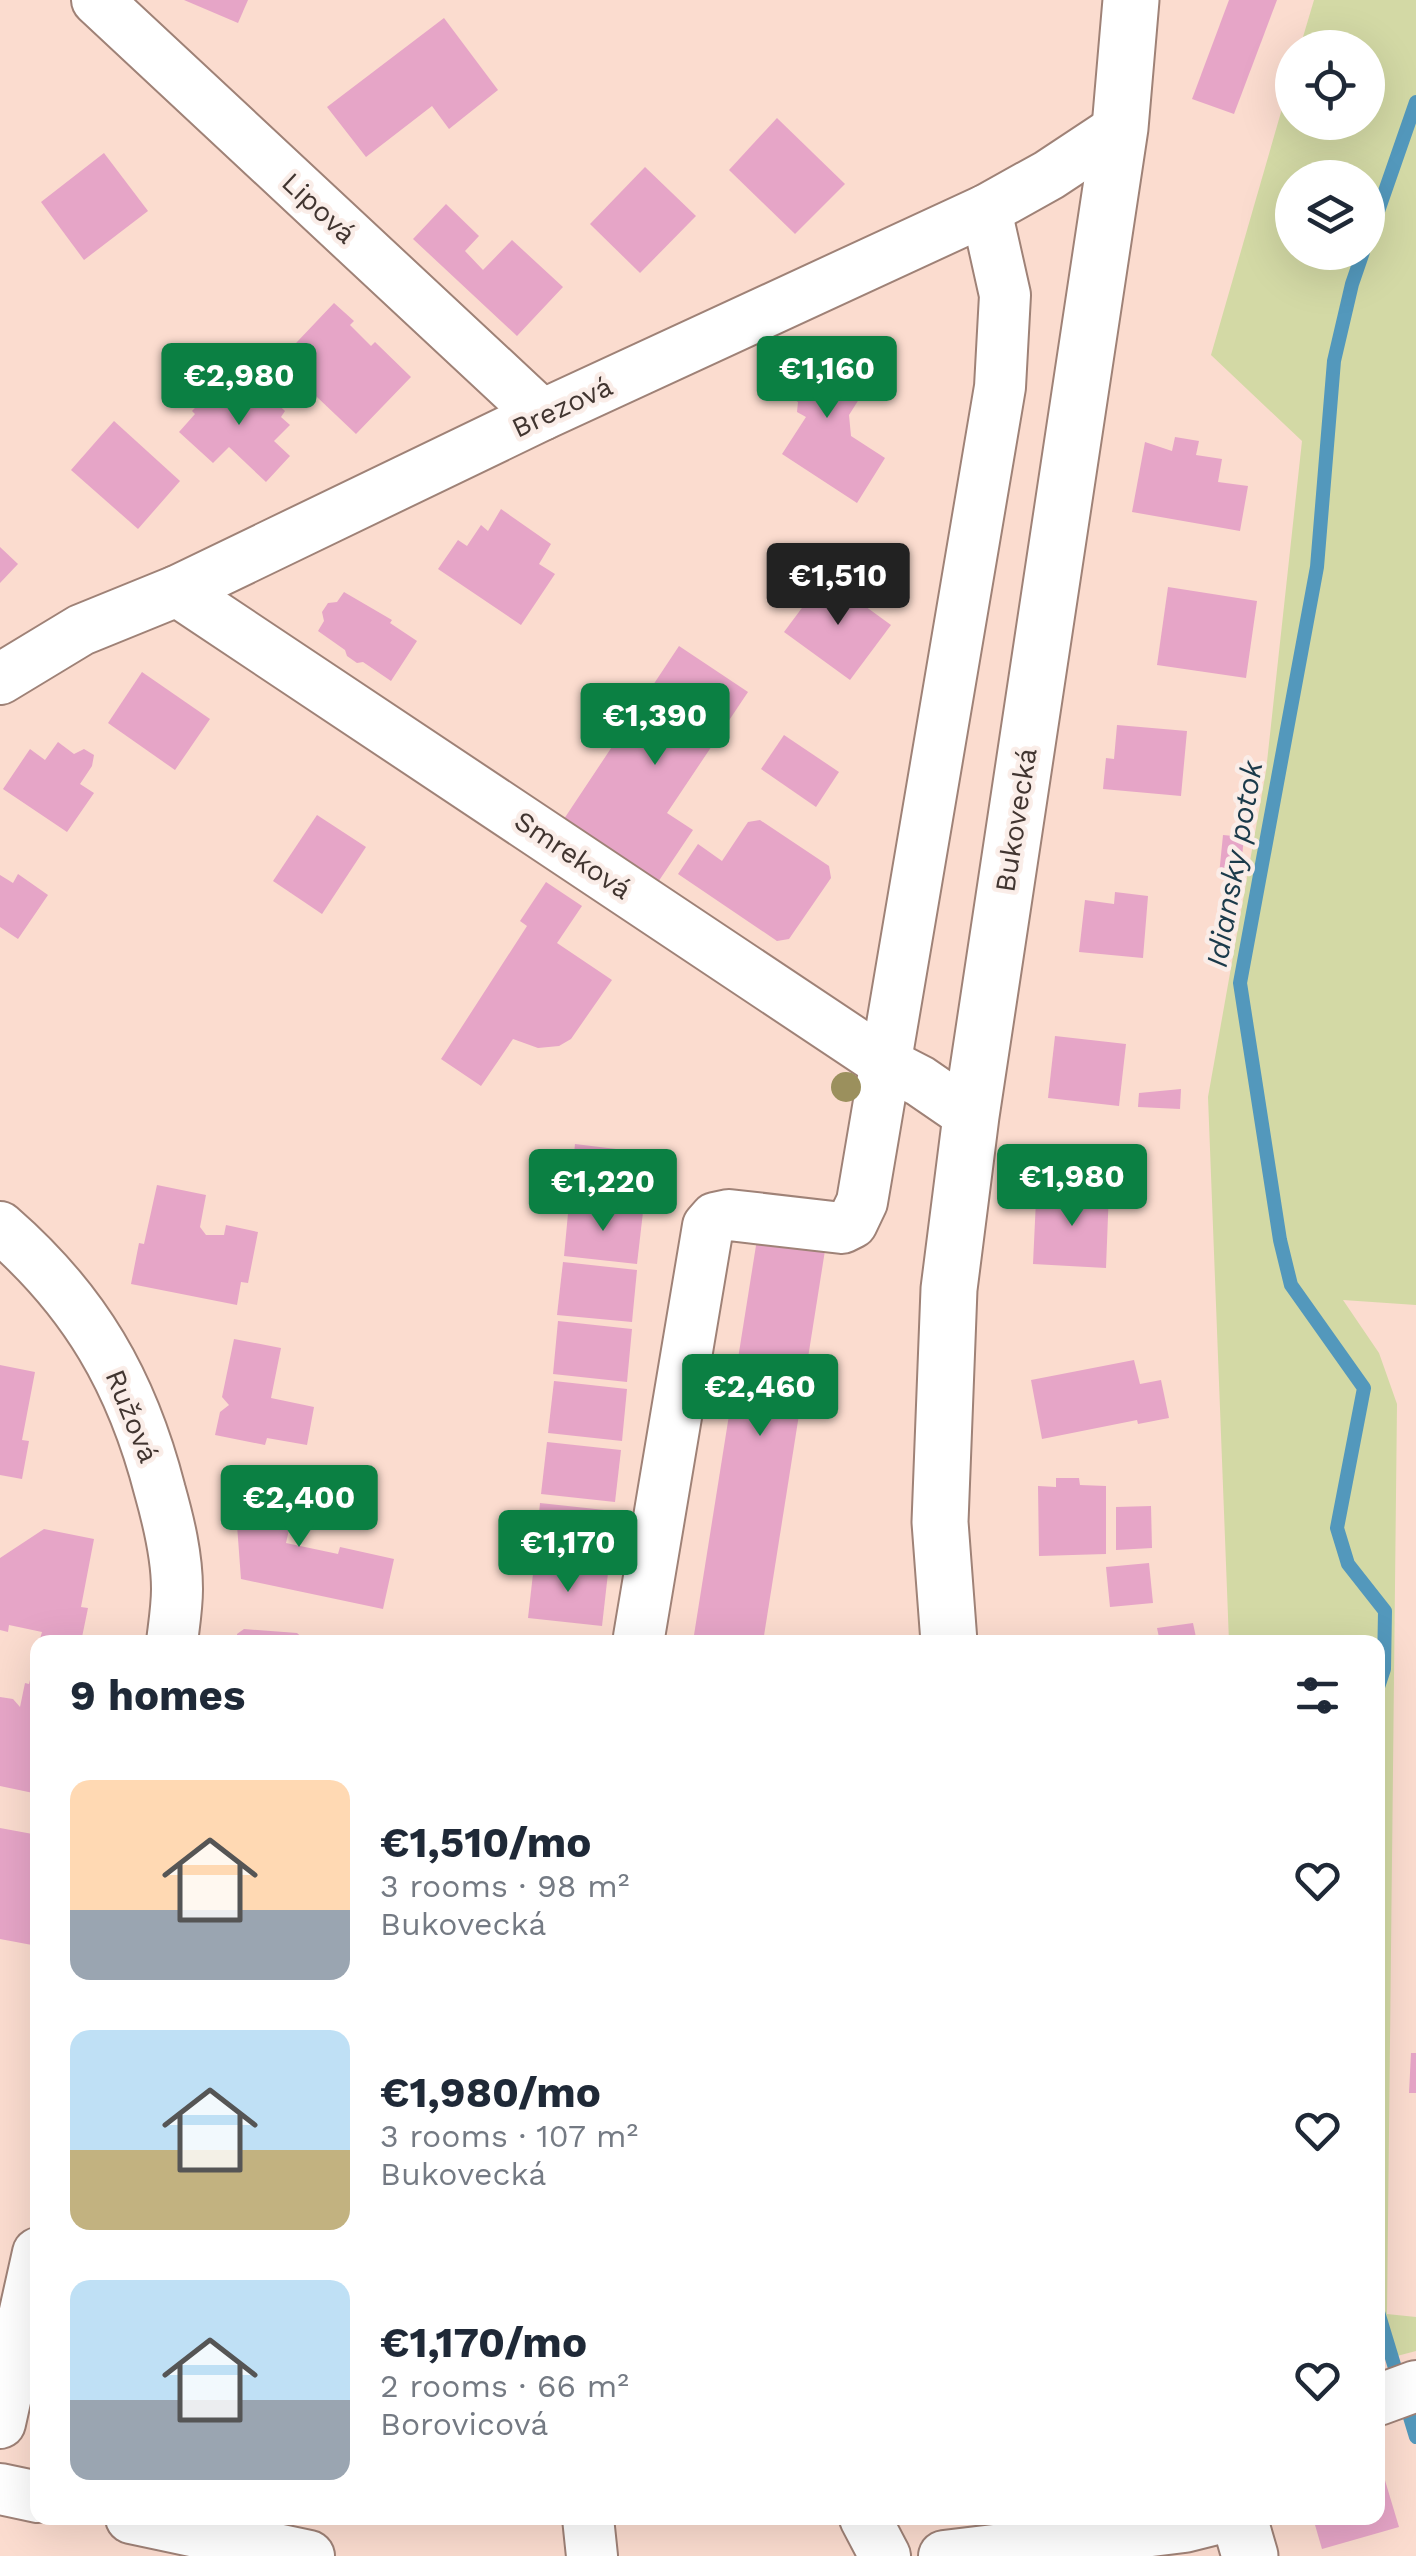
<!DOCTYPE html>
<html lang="en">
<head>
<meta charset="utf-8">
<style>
  :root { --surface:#fff; --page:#f6f6f7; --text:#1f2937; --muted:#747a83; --accent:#0b8043 }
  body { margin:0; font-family:"Work Sans",sans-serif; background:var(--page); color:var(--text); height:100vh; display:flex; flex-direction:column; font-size:38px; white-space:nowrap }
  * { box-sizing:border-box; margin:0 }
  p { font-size:32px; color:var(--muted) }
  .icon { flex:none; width:55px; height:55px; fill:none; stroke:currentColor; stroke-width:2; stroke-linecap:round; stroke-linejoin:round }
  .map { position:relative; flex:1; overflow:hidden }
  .side { position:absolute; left:30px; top:1635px; width:1355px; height:890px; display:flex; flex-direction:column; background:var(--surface); border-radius:20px; box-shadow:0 10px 40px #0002 }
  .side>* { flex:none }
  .tools { position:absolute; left:1275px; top:30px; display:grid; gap:20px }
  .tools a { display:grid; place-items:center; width:110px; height:110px; border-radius:50%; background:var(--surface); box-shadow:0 10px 40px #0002; font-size:50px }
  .price { position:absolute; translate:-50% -85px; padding:0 22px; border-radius:10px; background:var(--accent); color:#fff; font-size:32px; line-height:65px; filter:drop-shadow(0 2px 5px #0008) }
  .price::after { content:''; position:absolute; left:50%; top:60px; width:30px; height:22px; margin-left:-15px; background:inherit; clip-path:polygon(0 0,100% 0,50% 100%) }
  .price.active { background:#222; color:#fff }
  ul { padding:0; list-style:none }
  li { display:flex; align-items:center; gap:30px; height:250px; padding:0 40px }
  li span { display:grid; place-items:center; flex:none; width:280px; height:200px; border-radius:20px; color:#555 }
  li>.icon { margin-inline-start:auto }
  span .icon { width:120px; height:120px; fill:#fffc; stroke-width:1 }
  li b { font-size:42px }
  h2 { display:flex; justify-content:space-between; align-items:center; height:120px; padding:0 40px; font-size:42px }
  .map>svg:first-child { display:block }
  .green { fill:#d3d9a5; fill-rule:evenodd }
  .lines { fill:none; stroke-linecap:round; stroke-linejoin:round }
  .stream { stroke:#5398bc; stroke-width:14 }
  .building { fill:#e6a5c7 }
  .minor-casing { stroke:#9f8277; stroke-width:54 }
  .tertiary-casing { stroke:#9f8277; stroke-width:59 }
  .minor { stroke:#fff; stroke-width:50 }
  .tertiary { stroke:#fff; stroke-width:55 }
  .tree { fill:#9b905d }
  .labels { text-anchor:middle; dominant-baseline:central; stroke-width:9; stroke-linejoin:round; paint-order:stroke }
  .street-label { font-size:28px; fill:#413530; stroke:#faede8 }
  .water-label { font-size:30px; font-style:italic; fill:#1a3a4a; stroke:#faede8 }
</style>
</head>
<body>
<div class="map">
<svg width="1416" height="2556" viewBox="0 0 1416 2556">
  <rect width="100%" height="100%" fill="#fbdccf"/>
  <path class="green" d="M1314,0H1416V1305L1343,1300L1379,1353L1397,1404L1387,2314L1416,2317V2351L1378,2361V1642H1229L1208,1097L1266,771L1302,441L1211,355L1292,74V122H1368V48L1300,47ZM1292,178H1368V252H1292Z"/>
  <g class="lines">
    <g class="stream">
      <path d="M1368,240L1416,102"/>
      <path d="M1363,252L1352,284L1334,361L1317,567L1240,983L1280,1240L1291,1285L1364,1388L1337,1528L1348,1564L1385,1611L1384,1669L1378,1687"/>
      <path d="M1378,2312L1416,2437"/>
    </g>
  </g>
  <g class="building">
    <path d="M184,0H248L238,23Z"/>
    <path d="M1229,0H1277L1234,114L1192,99Z"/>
    <path d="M444,18L498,90L449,129L432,106L366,157L327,107Z"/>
    <path d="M777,118L845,184L795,234L729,170Z"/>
    <path d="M104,153L148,211L84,260L41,202Z"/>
    <path d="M645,167L696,216L640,273L590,224Z"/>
    <path d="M446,204L479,236L465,251L483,270L512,240L563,287L517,336L413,239Z"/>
    <path d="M334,303L354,321L350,325L371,346L375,342L411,377L356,434L279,361Z"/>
    <path d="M806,345L824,356L836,350L847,358L846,371L868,385L849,415L851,436L885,458L857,503L782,454L806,417L797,412L798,402L777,388L778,369L789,353Z"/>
    <path d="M241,380L259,398L265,392L285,411L281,417L290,425L274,441L290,456L266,482L229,447L213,463L179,432L195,414L192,411L216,386L226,395Z"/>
    <path d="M114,421L180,481L138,529L71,470Z"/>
    <path d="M1175,437L1199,441L1196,455L1222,459L1218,482L1248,486L1240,531L1132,512L1145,442L1172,451Z"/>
    <path d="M501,509L551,544L539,564L555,574L521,625L438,569L458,540L467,546L481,525L488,531Z"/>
    <path d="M0,547L18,564L0,583Z"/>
    <path d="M825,577L891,625L850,680L784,632Z"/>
    <path d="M1168,587L1257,601L1246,678L1157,665Z"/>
    <path d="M344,592L392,620L390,623L417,641L391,681L363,662L357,663L347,656L345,650L318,631L324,621L322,612L328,603L337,602Z"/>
    <path d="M679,646L748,692L667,813L693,830L654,888L560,825Z"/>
    <path d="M142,672L210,719L175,770L108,723Z"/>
    <path d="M1117,725L1187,731L1181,796L1103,789L1106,758L1114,759Z"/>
    <path d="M784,735L839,772L816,807L761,769Z"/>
    <path d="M58,742L74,754L84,749L94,755L92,766L80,784L94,793L67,832L3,789L30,749L45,760Z"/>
    <path d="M317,815L366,847L322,914L273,881Z"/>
    <path d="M760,820L829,866L831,878L789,939L777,941L678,874L698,844L722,861L748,822Z"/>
    <path d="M1223,835L1244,837L1240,877L1219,875Z"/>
    <path d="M18,874L48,895L18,939L0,927V875L13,883Z"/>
    <path d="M546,882L582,906L557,943L612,980L571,1039L559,1046L538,1048L513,1039L481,1086L441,1059L527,926L520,921Z"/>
    <path d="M1115,892L1148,896L1143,958L1079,952L1085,900L1114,904Z"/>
    <path d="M1055,1036L1126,1044L1119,1106L1048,1098Z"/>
    <path d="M1181,1089L1180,1109L1138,1107L1139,1093Z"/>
    <path d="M575,1144L649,1153L644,1205L570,1197Z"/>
    <path d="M157,1185L206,1195L200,1227L206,1235H224L226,1225L258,1232L248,1283L241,1282L237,1305L131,1284L139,1243L144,1244Z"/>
    <path d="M1054,1187L1109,1190L1106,1268L1033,1264L1036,1200L1054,1202Z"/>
    <path d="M569,1203L643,1212L637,1264L564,1256Z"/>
    <path d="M758,1233L826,1244L763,1642H740L694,1635Z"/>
    <path d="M563,1262L637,1270L632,1322L557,1315Z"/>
    <path d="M558,1321L632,1329L627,1382L553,1374Z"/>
    <path d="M234,1339L281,1348L271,1398L314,1407L307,1445L267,1438L265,1445L215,1435L220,1412L229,1405L222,1397Z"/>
    <path d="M1134,1360L1140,1384L1161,1380L1169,1418L1138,1424L1137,1420L1042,1439L1031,1380Z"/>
    <path d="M0,1365L35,1372L22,1440L29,1441L22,1479L0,1475Z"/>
    <path d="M554,1381L627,1389L622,1441L548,1433Z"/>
    <path d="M547,1442L621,1450L615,1502L541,1494Z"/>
    <path d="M233,1471L288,1482L291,1521L286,1543L338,1554L340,1547L394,1559L383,1609L241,1579Z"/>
    <path d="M1056,1478H1079L1080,1485L1106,1486V1554L1039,1556L1038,1486L1056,1487Z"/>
    <path d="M540,1503L614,1511L608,1564L535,1555Z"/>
    <path d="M1151,1506L1152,1548L1116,1550V1507Z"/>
    <path d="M44,1529L94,1539L81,1607L88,1608L81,1642L40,1639L42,1632L9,1625L8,1632L0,1630V1558Z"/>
    <path d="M1149,1563L1153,1603L1110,1607L1106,1567Z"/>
    <path d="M534,1565L608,1573L602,1626L528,1618Z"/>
    <path d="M1193,1623L1197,1642H1160L1157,1628Z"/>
    <path d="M244,1629L297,1633L307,1642H237V1634Z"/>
    <path d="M31,1676L38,1678V1794L0,1786V1697L13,1699L20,1707L25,1683L29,1684Z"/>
    <path d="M0,1828L38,1835V1882L33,1906H38V1916L32,1945L0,1939Z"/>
    <path d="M1411,2053H1416V2093H1409Z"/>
    <path d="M1378,2457L1399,2527L1322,2549L1313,2518H1378Z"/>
  </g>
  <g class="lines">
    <defs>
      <g id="minor">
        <path d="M97,0L542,415"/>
        <path d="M177,591L885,1063L920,1081L971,1116"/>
        <path d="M0,679L81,630L177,591L542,415L986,210L1049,175L1120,128"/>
        <path d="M0,1227C85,1301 132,1382 160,1491C169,1523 177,1556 177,1589C177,1607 174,1625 172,1642"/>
        <path d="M639,1637L708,1226L715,1218L729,1215L842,1228L852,1223L862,1202L1000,387L1005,295L986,210"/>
        <path d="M1378,2400L1416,2386"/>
        <path d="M0,2423L38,2253"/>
        <path d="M0,2489L38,2497"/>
        <path d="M131,2518L309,2556"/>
        <path d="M588,2518L592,2556"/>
        <path d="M865,2518L885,2556"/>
        <path d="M944,2556L1184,2527L1220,2518"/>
      </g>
      <g id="tertiary">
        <path d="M949,1642L940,1522L949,1289L971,1116L1120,128L1131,0"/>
        <path d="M1239,2518L1250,2556"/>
      </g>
    </defs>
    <use href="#minor" class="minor-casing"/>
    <use href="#tertiary" class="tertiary-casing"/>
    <use href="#minor" class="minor"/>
    <use href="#tertiary" class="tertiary"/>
  </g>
  <circle class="tree" cx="846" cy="1087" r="15"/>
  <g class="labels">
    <g class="street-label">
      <text transform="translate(319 208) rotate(43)">Lipová</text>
      <text transform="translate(562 407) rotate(-25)">Brezová</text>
      <text transform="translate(1016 820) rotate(-81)">Bukovecká</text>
      <text transform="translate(573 855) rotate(34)">Smreková</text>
      <text transform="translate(132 1416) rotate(68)">Ružová</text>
    </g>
    <g class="water-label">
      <text transform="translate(1234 864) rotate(-80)">Idiansky potok</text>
    </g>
  </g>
</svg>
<div class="tools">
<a><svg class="icon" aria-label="locate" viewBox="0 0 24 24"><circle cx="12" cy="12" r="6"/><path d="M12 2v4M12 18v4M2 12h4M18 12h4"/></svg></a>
<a><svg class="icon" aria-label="layers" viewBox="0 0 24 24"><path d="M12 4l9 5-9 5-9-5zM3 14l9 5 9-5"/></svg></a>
</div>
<b class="price" style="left:827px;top:421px">€1,160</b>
<b class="price" style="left:239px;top:428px">€2,980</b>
<b class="price active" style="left:838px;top:628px">€1,510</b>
<b class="price" style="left:655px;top:768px">€1,390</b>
<b class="price" style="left:1072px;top:1229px">€1,980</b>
<b class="price" style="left:603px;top:1234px">€1,220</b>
<b class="price" style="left:760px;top:1439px">€2,460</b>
<b class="price" style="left:299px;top:1550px">€2,400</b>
<b class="price" style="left:568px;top:1595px">€1,170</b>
<section class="side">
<h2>9 homes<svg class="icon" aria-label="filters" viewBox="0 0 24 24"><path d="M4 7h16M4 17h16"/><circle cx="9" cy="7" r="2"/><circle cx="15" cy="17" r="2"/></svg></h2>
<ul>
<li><span style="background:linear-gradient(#ffd9b3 65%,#9aa5b1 0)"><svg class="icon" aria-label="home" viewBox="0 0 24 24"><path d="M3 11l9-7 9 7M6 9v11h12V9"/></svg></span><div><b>€1,510/mo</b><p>3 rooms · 98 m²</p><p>Bukovecká</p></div><svg class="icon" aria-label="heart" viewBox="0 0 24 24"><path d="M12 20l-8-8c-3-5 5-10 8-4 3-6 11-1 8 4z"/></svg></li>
<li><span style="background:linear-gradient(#bfe0f5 60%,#c2b280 0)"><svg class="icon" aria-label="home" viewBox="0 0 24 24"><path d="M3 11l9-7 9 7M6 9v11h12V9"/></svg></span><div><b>€1,980/mo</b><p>3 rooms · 107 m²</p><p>Bukovecká</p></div><svg class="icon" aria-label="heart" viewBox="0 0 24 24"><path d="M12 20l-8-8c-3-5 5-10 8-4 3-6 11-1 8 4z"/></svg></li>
<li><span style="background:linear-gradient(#bfe0f5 60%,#9aa5b1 0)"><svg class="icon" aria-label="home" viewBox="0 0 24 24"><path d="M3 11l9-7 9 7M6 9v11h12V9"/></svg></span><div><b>€1,170/mo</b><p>2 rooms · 66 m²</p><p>Borovicová</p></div><svg class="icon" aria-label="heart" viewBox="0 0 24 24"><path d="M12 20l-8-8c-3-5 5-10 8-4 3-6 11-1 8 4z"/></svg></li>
</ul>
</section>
</div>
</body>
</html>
